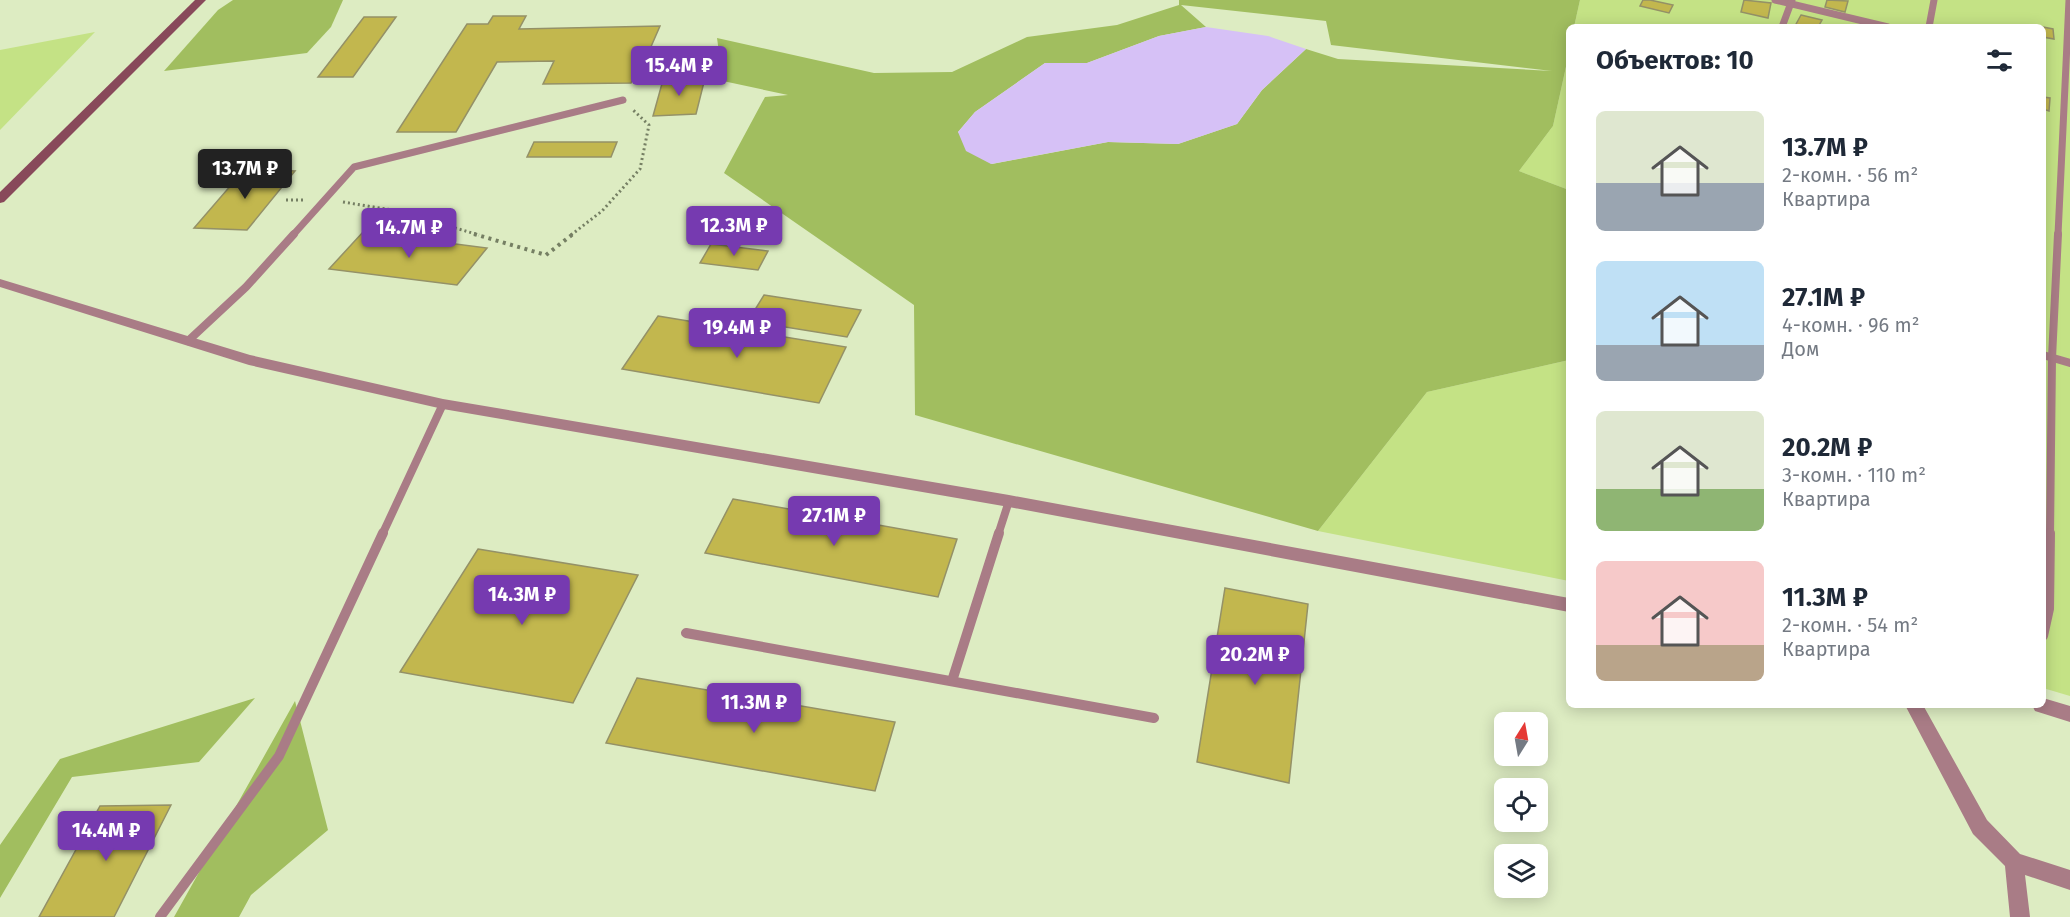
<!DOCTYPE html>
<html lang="ru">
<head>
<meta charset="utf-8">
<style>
  :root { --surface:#fff; --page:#f6f6f7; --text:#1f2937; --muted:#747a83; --accent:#763ab0 }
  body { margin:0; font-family:"Fira Sans",sans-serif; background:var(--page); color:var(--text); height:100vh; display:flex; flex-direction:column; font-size:22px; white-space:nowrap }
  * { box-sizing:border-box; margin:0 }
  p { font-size:20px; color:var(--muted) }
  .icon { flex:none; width:33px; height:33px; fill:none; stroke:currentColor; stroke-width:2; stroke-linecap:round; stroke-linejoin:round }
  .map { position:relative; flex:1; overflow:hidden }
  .details { position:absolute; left:1566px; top:24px; width:480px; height:684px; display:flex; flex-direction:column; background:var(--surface); border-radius:9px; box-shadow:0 3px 15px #0003 }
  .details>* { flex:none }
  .needle { width:39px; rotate:11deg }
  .buttons { position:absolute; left:1494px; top:712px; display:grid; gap:12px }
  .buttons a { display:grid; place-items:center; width:54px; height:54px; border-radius:9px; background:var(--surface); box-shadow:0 3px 15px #0003; font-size:30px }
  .price { position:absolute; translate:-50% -51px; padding:0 14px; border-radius:6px; background:var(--accent); color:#fff; font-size:20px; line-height:39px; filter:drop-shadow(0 2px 3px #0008) }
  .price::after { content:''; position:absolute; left:50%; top:36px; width:18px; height:14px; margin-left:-9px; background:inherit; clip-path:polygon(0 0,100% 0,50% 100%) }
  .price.current { background:#222; color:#fff }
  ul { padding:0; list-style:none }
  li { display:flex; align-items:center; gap:18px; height:150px; padding:0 30px }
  li span { display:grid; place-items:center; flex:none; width:168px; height:120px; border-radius:9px; color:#555 }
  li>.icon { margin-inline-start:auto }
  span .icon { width:72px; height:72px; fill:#fffc; stroke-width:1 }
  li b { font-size:26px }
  h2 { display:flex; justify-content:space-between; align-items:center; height:72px; padding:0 30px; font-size:26px }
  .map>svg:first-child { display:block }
  .green { fill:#c4e285 }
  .forest { fill:#a1be5f; fill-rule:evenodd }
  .water { fill:#d6c1f6 }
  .building { fill:#c2b74e; stroke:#949167; stroke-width:1.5 }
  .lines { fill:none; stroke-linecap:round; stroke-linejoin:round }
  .path-far1 { stroke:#757f63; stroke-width:3; stroke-dasharray:2 3; stroke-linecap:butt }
  .path { stroke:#757f63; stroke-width:4; stroke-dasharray:3 4.5; stroke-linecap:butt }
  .lane-far2 { stroke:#a97c86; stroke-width:7 }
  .lane-far1 { stroke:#a97c86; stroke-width:8 }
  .lane { stroke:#a97c86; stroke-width:10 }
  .street { fill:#a97c86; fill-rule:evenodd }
  .secondary { fill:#88495a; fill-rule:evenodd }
</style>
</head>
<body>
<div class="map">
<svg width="2070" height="917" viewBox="0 0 2070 917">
  <rect width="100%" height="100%" fill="#ddecc2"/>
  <g class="green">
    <path d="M1580,0H2070V696L2043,688V27H1574Z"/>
    <path d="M95,32L0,130V50Z"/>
    <path d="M1569,53V190L1519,171L1553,126Z"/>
    <path d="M1569,360V581L1318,531L1427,392Z"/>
  </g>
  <g class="forest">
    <path d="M233,0H343L331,27L307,53L164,71L218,10Z"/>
    <path d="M1179,0H1580L1574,27H1569V53L1553,126L1519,171L1569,190V360L1427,392L1318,531L915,415L914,305L724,173L765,97L788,95L723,81L717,38L874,73L952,72L1027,37L1117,25L1179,5ZM1181,5L1326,21L1331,45L1552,71L1338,59L1306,49L1262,90L1237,124L1178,144L1108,142L992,164L958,132L975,112L1045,63H1087L1159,36L1206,27Z"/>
    <path d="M255,698L199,762L72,777L0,898V845L60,759Z"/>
    <path d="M295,701L328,830L251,895L239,917H174Z"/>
  </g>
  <path class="water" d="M1206,27L1268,36L1306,49L1262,90L1237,124L1178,144L1108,142L991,164L966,151L958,132L975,112L1045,63H1087L1159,36Z"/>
  <g class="building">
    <path d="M1643,0H1650L1673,5L1669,13L1640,6Z"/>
    <path d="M1744,0L1771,3L1768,18L1741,12Z"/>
    <path d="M1827,0L1848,1L1845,12L1825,7Z"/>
    <path d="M1801,15L1822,20L1818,27L1795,26Z"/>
    <path d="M493,16H526L519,29L660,26L646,58H642L631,83L543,84L554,61L497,62L456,132H397L467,24H488Z"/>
    <path d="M364,17H396L353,77H318Z"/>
    <path d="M2043,27L2053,29L2054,39L2043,37Z"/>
    <path d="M705,78L696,114L653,116L663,80Z"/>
    <path d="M2043,97L2050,98L2049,111L2043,109Z"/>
    <path d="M534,142H617L611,157H527Z"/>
    <path d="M245,169L295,171L247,230L194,228Z"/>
    <path d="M363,232L487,248L457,285L329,269Z"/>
    <path d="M711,244L768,251L758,270L700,263Z"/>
    <path d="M764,295L861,310L847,337L748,321Z"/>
    <path d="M658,316L846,347L819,403L622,369Z"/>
    <path d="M733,499L957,539L938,597L705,553Z"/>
    <path d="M478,549L638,575L573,703L400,672Z"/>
    <path d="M1225,588L1308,604L1289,783L1197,762Z"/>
    <path d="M637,678L895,722L875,791L606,743Z"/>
    <path d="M171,805L114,917H39L100,806Z"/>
  </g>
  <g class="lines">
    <g class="path-far1">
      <path d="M286,200H303"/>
      <path d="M343,202L398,211L479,235"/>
      <path d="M571,235L602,211L640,169L649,125L632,109"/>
    </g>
    <path class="path" d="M474,234L546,255L573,234"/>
    <g class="lane-far2">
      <path d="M1775,0L1888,27"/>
      <path d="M1782,27L1792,0"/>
      <path d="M1929,27L1934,0"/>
      <path d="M293,235L354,167L623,100"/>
      <path d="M2058,235L2069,0"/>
    </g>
    <g class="lane-far1">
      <path d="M188,341L246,287L294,234"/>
      <path d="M2043,355L2070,363"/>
      <path d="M382,535L443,404"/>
      <path d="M998,535L1009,501"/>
      <path d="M2050,535L2052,358L2058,234"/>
    </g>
    <g class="lane">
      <path d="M686,633L1154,718"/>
      <path d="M2043,636L2049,609L2050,533"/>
      <path d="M952,681L999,533"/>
      <path d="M160,917L279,756L383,533"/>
    </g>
    <g class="street">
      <path d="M0,279L250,355L443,399L1009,495L1569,598V612L1009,507L443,409L249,365L0,287Z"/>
      <path d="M2043,698L2070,706V722L2035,711L2032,705H2043Z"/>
      <path d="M1905,705H1923L1987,820L2020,854L2070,870V890L2025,875L2030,917H2010L2005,866L1973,834Z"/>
    </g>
    <path class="secondary" d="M195,0H206L4,202L0,203V192Z"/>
  </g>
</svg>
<div class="buttons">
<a><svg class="needle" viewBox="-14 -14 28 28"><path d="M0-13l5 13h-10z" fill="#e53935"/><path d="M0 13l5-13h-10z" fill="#747a83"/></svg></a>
<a><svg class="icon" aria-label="locate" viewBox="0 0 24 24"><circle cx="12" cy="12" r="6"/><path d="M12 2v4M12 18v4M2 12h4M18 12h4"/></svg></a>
<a><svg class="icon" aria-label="layers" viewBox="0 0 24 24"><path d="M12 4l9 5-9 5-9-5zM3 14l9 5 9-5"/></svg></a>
</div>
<b class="price" style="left:679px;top:97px">15.4M ₽</b>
<b class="price current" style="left:245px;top:200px">13.7M ₽</b>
<b class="price" style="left:734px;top:257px">12.3M ₽</b>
<b class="price" style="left:409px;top:259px">14.7M ₽</b>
<b class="price" style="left:737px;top:359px">19.4M ₽</b>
<b class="price" style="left:834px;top:547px">27.1M ₽</b>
<b class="price" style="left:522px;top:626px">14.3M ₽</b>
<b class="price" style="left:1255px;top:686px">20.2M ₽</b>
<b class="price" style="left:754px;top:734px">11.3M ₽</b>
<b class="price" style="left:106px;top:862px">14.4M ₽</b>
<section class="details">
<h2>Объектов: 10<svg class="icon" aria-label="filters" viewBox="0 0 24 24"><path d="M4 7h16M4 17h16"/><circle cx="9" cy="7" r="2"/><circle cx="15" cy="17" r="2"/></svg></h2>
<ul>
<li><span style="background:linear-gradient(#dfe7d0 60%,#9aa5b1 0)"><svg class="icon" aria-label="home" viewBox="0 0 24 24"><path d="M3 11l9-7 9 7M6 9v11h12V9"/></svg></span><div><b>13.7M ₽</b><p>2-комн. · 56 m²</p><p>Квартира</p></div></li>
<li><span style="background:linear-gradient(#bfe0f5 70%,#9aa5b1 0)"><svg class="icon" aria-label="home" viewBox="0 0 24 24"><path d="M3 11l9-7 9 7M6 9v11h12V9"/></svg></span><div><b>27.1M ₽</b><p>4-комн. · 96 m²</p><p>Дом</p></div></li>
<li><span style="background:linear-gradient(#dfe7d0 65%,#8fb573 0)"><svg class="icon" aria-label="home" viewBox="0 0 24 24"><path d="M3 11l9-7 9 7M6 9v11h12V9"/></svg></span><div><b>20.2M ₽</b><p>3-комн. · 110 m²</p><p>Квартира</p></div></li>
<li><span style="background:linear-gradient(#f6c9c9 70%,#b9a48a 0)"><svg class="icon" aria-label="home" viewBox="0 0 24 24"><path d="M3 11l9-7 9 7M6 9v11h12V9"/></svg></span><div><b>11.3M ₽</b><p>2-комн. · 54 m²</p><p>Квартира</p></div></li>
</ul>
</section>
</div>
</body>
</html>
